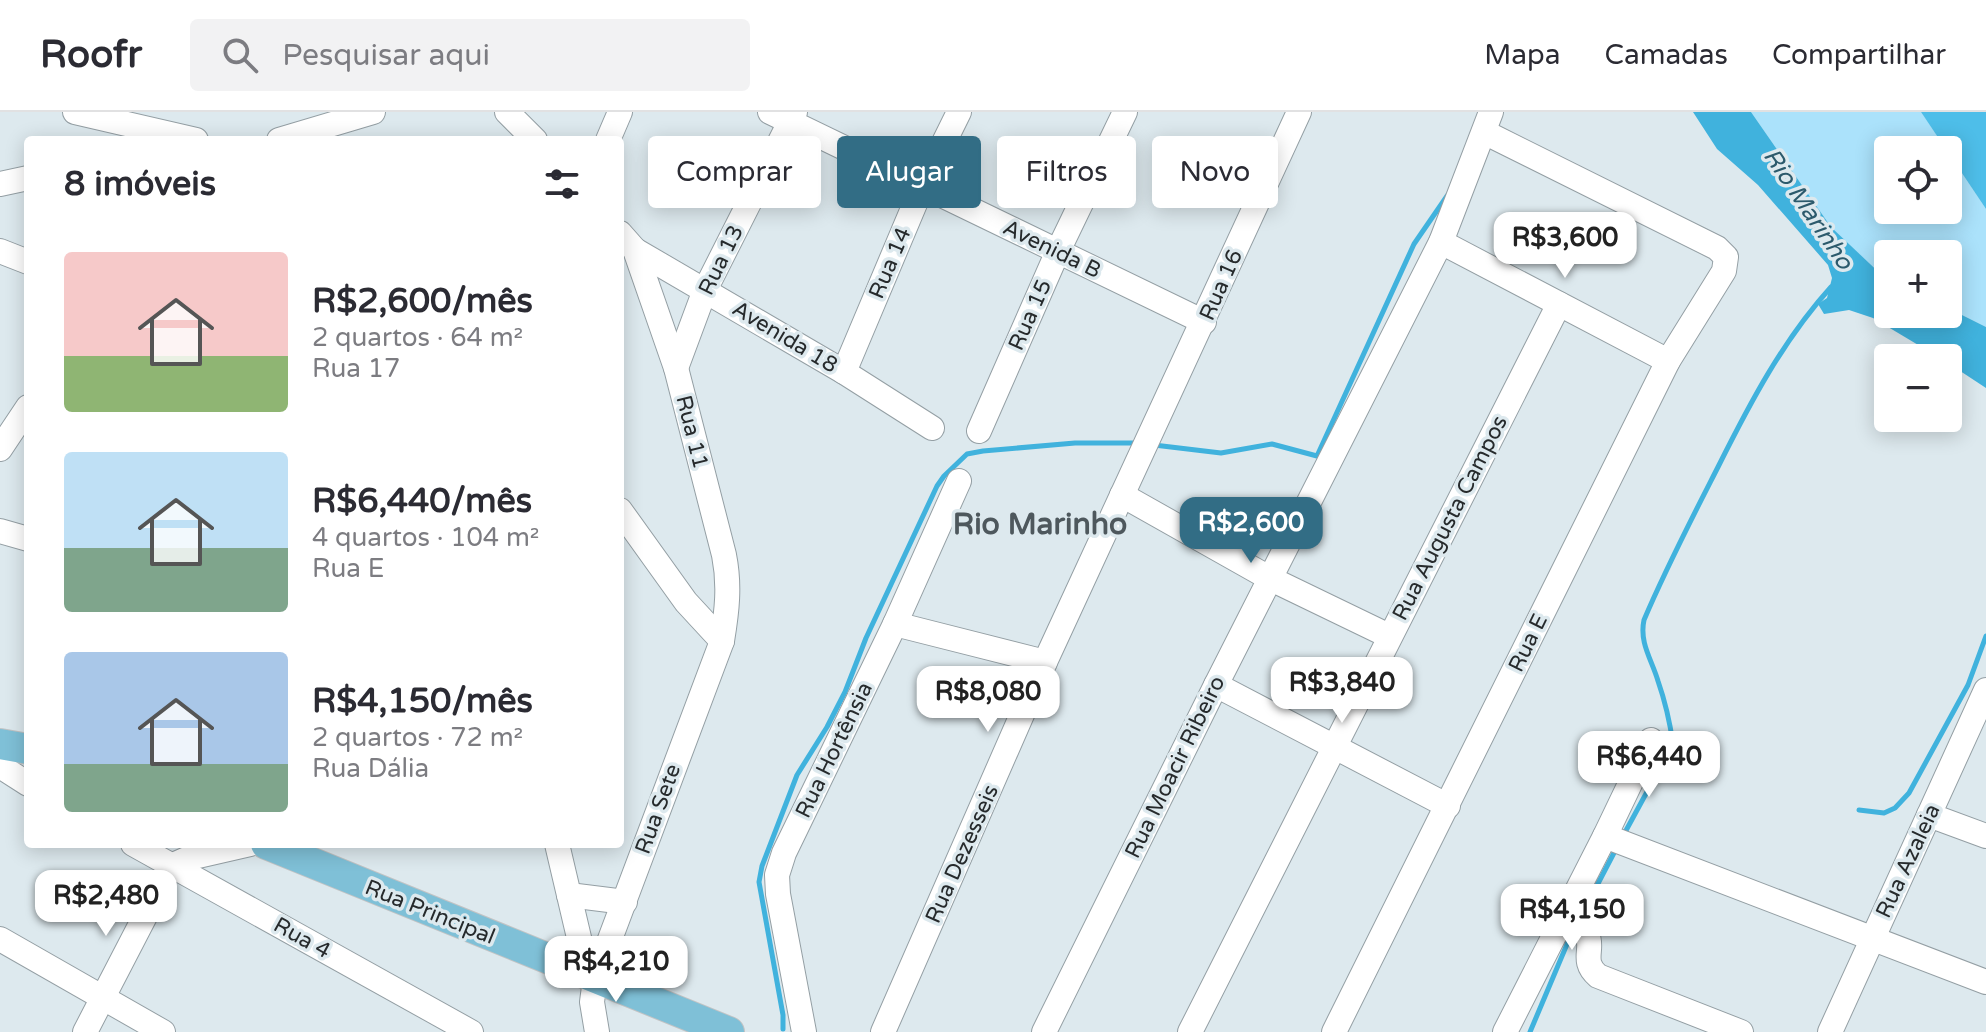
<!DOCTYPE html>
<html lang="pt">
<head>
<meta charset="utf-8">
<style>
  :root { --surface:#fff; --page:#f2f2f3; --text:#2b2b33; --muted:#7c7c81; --line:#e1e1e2; --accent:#326d85 }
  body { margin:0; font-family:"Varela Round",sans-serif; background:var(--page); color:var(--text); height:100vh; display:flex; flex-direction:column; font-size:30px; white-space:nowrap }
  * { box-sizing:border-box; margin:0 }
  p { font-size:26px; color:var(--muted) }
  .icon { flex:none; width:44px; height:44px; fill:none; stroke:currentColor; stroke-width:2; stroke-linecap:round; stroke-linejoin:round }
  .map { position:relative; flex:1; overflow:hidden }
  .panel { position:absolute; left:24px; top:24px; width:600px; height:712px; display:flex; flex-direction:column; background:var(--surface); border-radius:8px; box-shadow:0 4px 20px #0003 }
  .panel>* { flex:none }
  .hud { position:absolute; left:648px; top:24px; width:760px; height:72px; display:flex; gap:16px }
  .controls { position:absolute; left:1874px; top:24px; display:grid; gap:16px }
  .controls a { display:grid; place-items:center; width:88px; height:88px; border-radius:8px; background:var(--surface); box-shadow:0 4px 20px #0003; font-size:40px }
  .price { position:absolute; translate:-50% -68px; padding:0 18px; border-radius:16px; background:#fff; color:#222; font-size:26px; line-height:52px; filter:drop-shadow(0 2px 4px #0008) }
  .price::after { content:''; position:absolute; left:50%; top:48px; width:24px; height:18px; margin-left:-12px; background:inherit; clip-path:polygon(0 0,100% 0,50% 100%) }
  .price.on { background:var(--accent); color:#fff }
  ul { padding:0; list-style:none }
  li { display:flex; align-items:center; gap:24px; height:200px; padding:0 40px }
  li span { display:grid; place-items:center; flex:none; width:224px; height:160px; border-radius:8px; color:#555 }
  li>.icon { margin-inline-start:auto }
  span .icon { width:96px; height:96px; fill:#fffc; stroke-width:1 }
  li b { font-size:34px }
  h2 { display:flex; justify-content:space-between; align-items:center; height:96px; padding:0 40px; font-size:34px }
  .pill { padding:0 28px; border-radius:8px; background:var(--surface); box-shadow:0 4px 20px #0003; font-size:28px; line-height:72px }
  .pill.on { background:var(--accent); color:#fff }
  header { display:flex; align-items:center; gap:48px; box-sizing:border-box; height:112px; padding:0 40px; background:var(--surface); border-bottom:2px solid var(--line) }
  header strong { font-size:38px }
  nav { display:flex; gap:44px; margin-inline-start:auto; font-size:28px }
  .search { width:560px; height:72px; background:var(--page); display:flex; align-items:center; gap:20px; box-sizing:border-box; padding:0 28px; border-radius:8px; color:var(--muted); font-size:30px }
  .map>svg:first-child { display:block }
  .green { fill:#abe2fb }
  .forest { fill:#4ebee9 }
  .water { fill:#40b2dd }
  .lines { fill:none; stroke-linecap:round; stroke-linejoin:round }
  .stream { stroke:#40b2dd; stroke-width:5 }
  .minor-casing { stroke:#949fa4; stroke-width:26 }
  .major-casing { stroke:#c2c3c4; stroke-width:32 }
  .minor { stroke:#fff; stroke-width:24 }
  .major { stroke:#7fc0d7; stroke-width:30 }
  .labels { text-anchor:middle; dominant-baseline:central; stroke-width:7; stroke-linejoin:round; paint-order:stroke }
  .street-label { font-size:22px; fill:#262a2c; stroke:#dde9ee }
  .water-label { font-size:24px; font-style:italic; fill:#2c5a6c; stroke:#dde9ee }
  .district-label { font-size:30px; font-weight:bold; fill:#4e585d; stroke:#dde9ee }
</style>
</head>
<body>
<header>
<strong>Roofr</strong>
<div class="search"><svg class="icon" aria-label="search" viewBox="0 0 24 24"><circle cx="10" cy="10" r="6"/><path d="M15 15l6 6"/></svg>Pesquisar aqui</div>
<nav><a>Mapa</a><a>Camadas</a><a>Compartilhar</a></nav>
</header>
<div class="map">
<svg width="1986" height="920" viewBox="0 0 1986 920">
  <rect width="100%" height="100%" fill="#dde9ee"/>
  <path class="green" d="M1751,0H1921L1947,38H1888V98H1948V40L1986,97V215L1948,196V142H1888V169L1885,167L1831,115Z"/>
  <path class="forest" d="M1921,0H1986V97Z"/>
  <path class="water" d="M1693,0H1751L1831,115L1888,169V202H1948V196L1986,215V276L1948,251V246H1940L1873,206L1849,198L1824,202L1818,192L1827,186L1832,166L1828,153L1758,73L1717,37Z"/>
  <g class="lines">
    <g class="stream">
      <path d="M1154,333L1221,341L1272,332L1317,344L1414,132L1447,84"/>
      <path d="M1859,698L1884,701L1895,696L1909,681L1968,573L1986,524"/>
      <path d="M1623,724L1673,632C1670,611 1665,589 1658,569C1652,548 1639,531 1644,508C1666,456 1692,406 1718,355C1750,291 1783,228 1831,175"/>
      <path d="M1580,806L1616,737"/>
      <path d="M783,917V903L759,770L762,754L797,663L827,615L845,580L866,526L937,374L944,364L967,342L983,339L1075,331H1136"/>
      <path d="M1530,920L1573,818"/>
    </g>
    <defs>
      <g id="minor">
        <path d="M75,0L196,28"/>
        <path d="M507,0L535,28"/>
        <path d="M770,0L1204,210"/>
        <path d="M279,28L373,0"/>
        <path d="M608,28L620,0"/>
        <path d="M0,72L28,66"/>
        <path d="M1441,130L1668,249"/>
        <path d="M635,138L844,260L932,316"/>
        <path d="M0,139L28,150"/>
        <path d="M676,256L705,178L795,0"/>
        <path d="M844,260L922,75L959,0"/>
        <path d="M979,319L1058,139L1125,0"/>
        <path d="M0,337L28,295"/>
        <path d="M1122,383L1271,467L1389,524"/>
        <path d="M620,398L686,490L722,529"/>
        <path d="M0,419L28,427"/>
        <path d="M895,512L1045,550"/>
        <path d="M1216,573L1448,694"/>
        <path d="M0,654L28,672"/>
        <path d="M1929,703L1986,724"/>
        <path d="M1605,724L1651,628"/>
        <path d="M133,732L471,920"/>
        <path d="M557,732L588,864"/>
        <path d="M569,783L625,790"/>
        <path d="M1564,803C1611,827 1573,843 1598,864L1741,920"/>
        <path d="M0,827L163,920"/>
        <path d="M85,920L171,754L189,746L250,732"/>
        <path d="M597,920L592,890L595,867L722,529C727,499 730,473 724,443L676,256L635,138L620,121"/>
        <path d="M804,920L778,782L777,763L784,741L895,512L959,369"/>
        <path d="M883,920L1045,550L1299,0"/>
        <path d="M1044,920L1216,573L1441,130L1491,0"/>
        <path d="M1190,920L1559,192"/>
        <path d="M1334,920L1668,249L1724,159L1726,145L1717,136L1484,20"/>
        <path d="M1505,920L1605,724L1986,870"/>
        <path d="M1830,920L1986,578"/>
      </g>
      <g id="major">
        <path d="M0,632L28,637"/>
        <path d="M266,732L729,920"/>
      </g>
    </defs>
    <use href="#minor" class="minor-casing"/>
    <use href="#major" class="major-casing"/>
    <use href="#minor" class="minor"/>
    <use href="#major" class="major"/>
  </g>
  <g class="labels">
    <g class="street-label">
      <text transform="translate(1052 137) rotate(26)">Avenida B</text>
      <text transform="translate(721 148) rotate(-64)">Rua 13</text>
      <text transform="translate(890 151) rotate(-67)">Rua 14</text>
      <text transform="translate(1221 173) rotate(-66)">Rua 16</text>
      <text transform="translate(1030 203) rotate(-66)">Rua 15</text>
      <text transform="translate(785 225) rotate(31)">Avenida 18</text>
      <text transform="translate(692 320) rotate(76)">Rua 11</text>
      <text transform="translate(1450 406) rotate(-63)">Rua Augusta Campos</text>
      <text transform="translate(1528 531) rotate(-64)">Rua E</text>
      <text transform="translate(834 638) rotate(-64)">Rua Hortênsia</text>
      <text transform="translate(1175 655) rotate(-64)">Rua Moacir Ribeiro</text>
      <text transform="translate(658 697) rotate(-70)">Rua Sete</text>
      <text transform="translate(962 742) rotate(-66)">Rua Dezesseis</text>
      <text transform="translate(1908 749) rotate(-65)">Rua Azaleia</text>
      <text transform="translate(430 800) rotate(22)">Rua Principal</text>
      <text transform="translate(302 826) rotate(29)">Rua 4</text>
    </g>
    <g class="water-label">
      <text transform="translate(1808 97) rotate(56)">Rio Marinho</text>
    </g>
    <g class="district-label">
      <text x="1040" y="412">Rio Marinho</text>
    </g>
  </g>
</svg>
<div class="controls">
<a><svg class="icon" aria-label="locate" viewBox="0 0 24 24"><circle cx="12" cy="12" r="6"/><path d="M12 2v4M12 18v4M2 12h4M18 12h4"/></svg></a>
<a>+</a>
<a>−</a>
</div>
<b class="price" style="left:1565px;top:168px">R$3,600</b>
<b class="price on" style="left:1251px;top:453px">R$2,600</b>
<b class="price" style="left:1342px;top:613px">R$3,840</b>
<b class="price" style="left:988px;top:622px">R$8,080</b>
<b class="price" style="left:1649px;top:687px">R$6,440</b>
<b class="price" style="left:106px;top:826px">R$2,480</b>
<b class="price" style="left:1572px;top:840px">R$4,150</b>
<b class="price" style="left:616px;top:892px">R$4,210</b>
<div class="hud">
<a class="pill">Comprar</a>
<a class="pill on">Alugar</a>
<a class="pill">Filtros</a>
<a class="pill">Novo</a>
</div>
<section class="panel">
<h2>8 imóveis<svg class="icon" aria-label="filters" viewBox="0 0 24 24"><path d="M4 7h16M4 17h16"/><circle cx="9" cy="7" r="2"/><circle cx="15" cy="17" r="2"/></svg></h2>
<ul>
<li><span style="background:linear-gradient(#f6c9c9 65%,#8fb573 0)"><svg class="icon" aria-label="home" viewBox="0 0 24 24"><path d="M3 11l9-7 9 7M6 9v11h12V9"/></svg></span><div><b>R$2,600/mês</b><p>2 quartos · 64 m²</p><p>Rua 17</p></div></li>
<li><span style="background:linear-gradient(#bfe0f5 60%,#7fa58c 0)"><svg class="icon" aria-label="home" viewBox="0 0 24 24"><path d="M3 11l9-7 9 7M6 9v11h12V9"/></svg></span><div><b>R$6,440/mês</b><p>4 quartos · 104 m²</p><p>Rua E</p></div></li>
<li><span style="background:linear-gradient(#a9c7e8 70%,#7fa58c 0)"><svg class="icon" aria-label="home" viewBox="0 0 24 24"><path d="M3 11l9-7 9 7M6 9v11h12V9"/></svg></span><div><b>R$4,150/mês</b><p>2 quartos · 72 m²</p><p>Rua Dália</p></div></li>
</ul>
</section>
</div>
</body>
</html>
